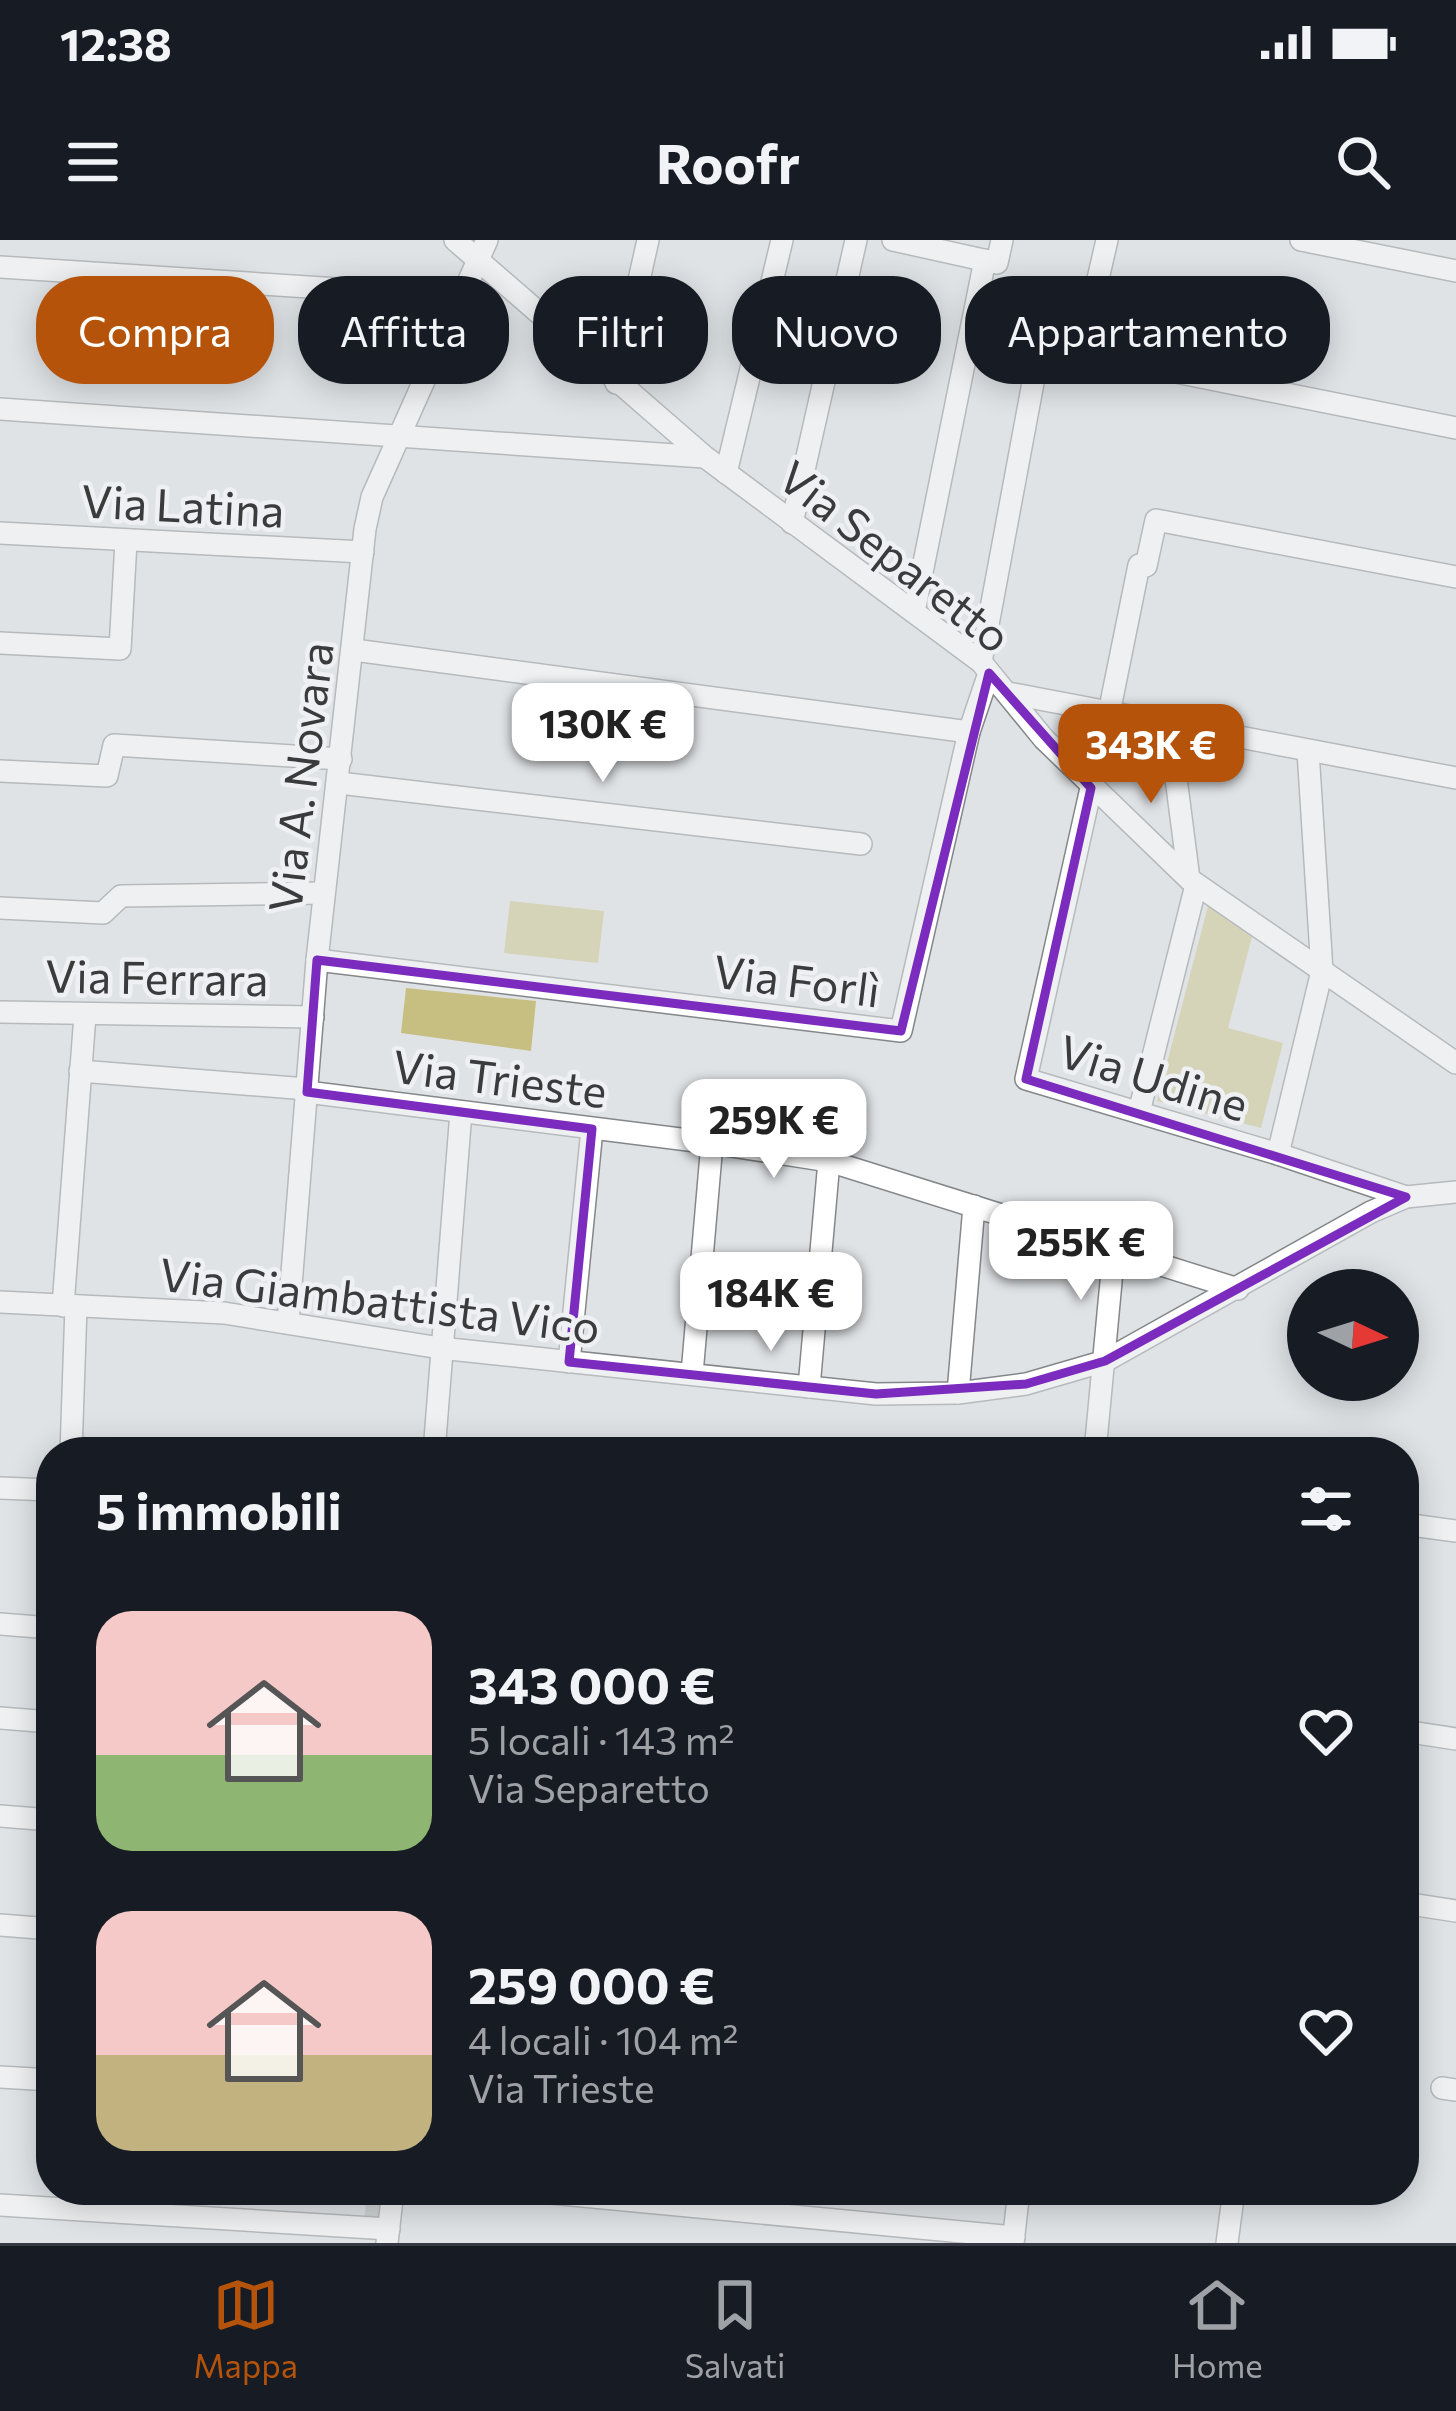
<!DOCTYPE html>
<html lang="it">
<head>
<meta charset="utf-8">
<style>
  :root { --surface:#171b24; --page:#20242c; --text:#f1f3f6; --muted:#9ea1a6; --line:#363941; --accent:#b45309 }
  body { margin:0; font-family:Commissioner,sans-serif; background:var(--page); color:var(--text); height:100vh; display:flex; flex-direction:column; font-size:45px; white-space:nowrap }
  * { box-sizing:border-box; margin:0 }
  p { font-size:39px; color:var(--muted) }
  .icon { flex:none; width:66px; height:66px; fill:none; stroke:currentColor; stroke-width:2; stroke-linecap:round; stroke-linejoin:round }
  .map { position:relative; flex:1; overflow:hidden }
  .panel { position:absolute; left:36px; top:1197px; width:1383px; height:768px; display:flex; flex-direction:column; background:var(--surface); border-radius:48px; box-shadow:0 6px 30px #0003 }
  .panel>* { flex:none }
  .banner { position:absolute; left:36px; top:36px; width:1386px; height:108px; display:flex; gap:24px }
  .needle { width:78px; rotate:94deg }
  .fabs { position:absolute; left:1287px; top:1029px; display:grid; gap:24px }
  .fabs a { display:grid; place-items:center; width:132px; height:132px; border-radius:50%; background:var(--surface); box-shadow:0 6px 30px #0003; font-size:60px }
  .price { position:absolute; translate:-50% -102px; padding:0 27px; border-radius:24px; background:#fff; color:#222; font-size:39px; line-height:78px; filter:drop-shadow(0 3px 6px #0008) }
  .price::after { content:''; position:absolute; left:50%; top:72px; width:36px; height:27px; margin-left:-18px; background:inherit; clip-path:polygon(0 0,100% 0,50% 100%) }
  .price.active { background:var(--accent); color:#fff }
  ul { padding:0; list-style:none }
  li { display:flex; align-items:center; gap:36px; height:300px; padding:0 60px }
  li span { display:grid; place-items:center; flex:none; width:336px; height:240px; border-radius:36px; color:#555 }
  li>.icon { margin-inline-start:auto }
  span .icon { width:144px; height:144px; fill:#fffc; stroke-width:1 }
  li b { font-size:51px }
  h2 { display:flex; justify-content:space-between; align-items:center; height:144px; padding:0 60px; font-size:51px }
  .pill { padding:0 42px; border-radius:48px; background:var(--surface); box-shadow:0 6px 30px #0003; font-size:42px; line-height:108px }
  .pill.active { background:var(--accent); color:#fff }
  .status { display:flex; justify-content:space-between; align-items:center; height:84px; padding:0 60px; background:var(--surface); direction:ltr }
  .status svg { height:33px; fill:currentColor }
  header { display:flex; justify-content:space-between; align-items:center; height:156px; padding:0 60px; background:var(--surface); font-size:54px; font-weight:700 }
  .tabs { display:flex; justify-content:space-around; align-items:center; height:168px; border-top:3px solid var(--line); background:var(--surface); font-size:33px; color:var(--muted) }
  .tabs a { display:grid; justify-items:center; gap:6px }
  .tabs .active { color:var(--accent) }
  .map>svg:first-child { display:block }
  .green { fill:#c7be82 }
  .building { fill:#babdbf }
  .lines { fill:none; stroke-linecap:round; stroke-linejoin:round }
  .minor-casing { stroke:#848789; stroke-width:24 }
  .minor { stroke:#fff; stroke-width:21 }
  .marked { fill:none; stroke:#7b2cbf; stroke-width:9; stroke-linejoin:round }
  .labels { text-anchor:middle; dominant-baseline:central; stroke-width:9; stroke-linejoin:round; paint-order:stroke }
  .street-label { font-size:45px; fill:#3a3b3c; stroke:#eef0f3 }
</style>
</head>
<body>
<div class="status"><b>12:38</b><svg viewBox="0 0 49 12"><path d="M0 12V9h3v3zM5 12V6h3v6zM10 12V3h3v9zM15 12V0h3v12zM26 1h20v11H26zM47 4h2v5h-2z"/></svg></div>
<header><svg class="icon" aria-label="menu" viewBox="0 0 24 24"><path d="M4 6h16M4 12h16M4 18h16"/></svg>Roofr<svg class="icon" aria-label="search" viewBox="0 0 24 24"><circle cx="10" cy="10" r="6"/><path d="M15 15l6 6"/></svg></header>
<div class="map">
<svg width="1456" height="2003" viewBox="0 0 1456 2003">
  <rect width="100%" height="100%" fill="#e0e3e6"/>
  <g class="green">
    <path d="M510,661L604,671L598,723L504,713Z"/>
    <path d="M1208,666L1252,697L1228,788L1283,803L1261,888L1157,861Z"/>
    <path d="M406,748L536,761L531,811L401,793Z"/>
  </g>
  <path class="building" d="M367,1950H386L383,1986L364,1985Z"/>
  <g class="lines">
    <defs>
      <g id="minor">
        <path d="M455,0L705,217L981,422L1044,499L1189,639L1456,823"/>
        <path d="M893,0L997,23L1002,0"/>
        <path d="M1301,0L1456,31"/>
        <path d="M0,27L463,57"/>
        <path d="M1081,113L1456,188"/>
        <path d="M616,143L648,0"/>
        <path d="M0,169L704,217"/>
        <path d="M726,233L782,0"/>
        <path d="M792,283L856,0"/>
        <path d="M0,293L363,312"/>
        <path d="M914,372L985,20"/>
        <path d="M0,403L120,409L126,301"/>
        <path d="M354,410L969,492"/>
        <path d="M981,422L1035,132L1041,120L1072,125L1079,121L1107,0"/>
        <path d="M1008,453L1456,538"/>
        <path d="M1109,473L1139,325L1146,326L1156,280L1456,337"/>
        <path d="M1169,484L1189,639"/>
        <path d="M0,531L107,536L114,505L341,519"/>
        <path d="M339,543L861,604"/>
        <path d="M1091,548L1026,839L1278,914L1406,957"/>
        <path d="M0,668L103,673L121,656L324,653"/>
        <path d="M317,720L901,791L969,492L989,433"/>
        <path d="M0,772L313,777"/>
        <path d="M80,831L307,849"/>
        <path d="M307,852L712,903L829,921L1238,1049"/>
        <path d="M1139,872L1196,645"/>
        <path d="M1278,914L1322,731L1308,511"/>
        <path d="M0,1062L224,1073L440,1108L876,1154L958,1153L1026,1144L1105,1121L1371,972L1406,957L1456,952"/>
        <path d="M63,1066L85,775"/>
        <path d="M288,1083L317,720L365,289L372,257L487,0"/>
        <path d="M569,1122L592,889"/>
        <path d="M692,1134L712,903"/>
        <path d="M809,1147L829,921"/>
        <path d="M958,1153L974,966"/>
        <path d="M71,1212L76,1066"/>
        <path d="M434,1212L461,872"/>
        <path d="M1095,1212L1114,1010"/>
        <path d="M0,1248L51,1250"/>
        <path d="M1404,1284L1456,1291"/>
        <path d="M0,1384L51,1388"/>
        <path d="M0,1478L51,1482"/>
        <path d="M1404,1491L1456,1499"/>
        <path d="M0,1576L51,1580"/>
        <path d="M1404,1663L1456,1671"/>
        <path d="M0,1685L51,1689"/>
        <path d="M0,1837L51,1840"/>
        <path d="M1442,1848L1456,1850"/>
        <path d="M519,1950L1014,1997"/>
        <path d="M0,1965L389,1989"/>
        <path d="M387,2003L393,1950"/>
        <path d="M1013,2003L1019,1950"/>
        <path d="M1227,2003L1234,1950"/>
      </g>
    </defs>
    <use href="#minor" class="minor-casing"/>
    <use href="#minor" class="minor"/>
  </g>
  <path d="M0 0H1456V2003H0ZM989,433L1091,548L1026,839L1406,957L1105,1121L1026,1144L876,1154L569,1122L592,889L307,852L317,720L901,791Z" fill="#e0e3e6" fill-opacity=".55" fill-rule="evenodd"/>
  <path class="marked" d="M989,433L1091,548L1026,839L1406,957L1105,1121L1026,1144L876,1154L569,1122L592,889L307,852L317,720L901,791Z"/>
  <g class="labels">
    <g class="street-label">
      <text transform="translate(183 264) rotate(3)">Via Latina</text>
      <text transform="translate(896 315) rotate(38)">Via Separetto</text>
      <text transform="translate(299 537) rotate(-83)">Via A. Novara</text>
      <text transform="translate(157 736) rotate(1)">Via Ferrara</text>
      <text transform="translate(797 739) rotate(7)">Via Forlì</text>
      <text transform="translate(1154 836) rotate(17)">Via Udine</text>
      <text transform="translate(500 837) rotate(7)">Via Trieste</text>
      <text transform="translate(380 1059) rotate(7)">Via Giambattista Vico</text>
    </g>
  </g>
</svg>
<div class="fabs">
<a><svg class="needle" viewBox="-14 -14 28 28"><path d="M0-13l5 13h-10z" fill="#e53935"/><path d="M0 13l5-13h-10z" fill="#9ea1a6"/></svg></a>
</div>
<b class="price" style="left:603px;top:545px">130K €</b>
<b class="price active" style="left:1151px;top:566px">343K €</b>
<b class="price" style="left:774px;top:941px">259K €</b>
<b class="price" style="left:1081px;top:1063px">255K €</b>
<b class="price" style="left:771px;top:1114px">184K €</b>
<div class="banner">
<a class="pill active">Compra</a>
<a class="pill">Affitta</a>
<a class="pill">Filtri</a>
<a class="pill">Nuovo</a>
<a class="pill">Appartamento</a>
</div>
<section class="panel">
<h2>5 immobili<svg class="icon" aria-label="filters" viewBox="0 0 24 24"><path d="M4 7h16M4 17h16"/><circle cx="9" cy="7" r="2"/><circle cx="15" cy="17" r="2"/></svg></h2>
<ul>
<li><span style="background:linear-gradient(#f6c9c9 60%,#8fb573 0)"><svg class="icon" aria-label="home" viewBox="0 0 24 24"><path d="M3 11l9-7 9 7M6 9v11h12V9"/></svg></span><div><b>343 000 €</b><p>5 locali · 143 m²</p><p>Via Separetto</p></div><svg class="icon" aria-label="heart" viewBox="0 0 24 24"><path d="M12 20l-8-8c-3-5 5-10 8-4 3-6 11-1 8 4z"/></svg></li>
<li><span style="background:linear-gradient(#f6c9c9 60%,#c2b280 0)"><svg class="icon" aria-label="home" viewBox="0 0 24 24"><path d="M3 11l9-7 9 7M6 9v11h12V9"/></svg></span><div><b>259 000 €</b><p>4 locali · 104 m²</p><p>Via Trieste</p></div><svg class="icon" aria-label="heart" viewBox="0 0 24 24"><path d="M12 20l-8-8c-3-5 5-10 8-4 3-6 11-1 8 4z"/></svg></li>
</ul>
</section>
</div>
<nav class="tabs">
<a class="active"><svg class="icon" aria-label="map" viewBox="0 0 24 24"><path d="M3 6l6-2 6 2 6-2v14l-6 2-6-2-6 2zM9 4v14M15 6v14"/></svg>Mappa</a>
<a><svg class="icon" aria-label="saved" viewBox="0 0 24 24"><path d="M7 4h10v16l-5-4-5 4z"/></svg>Salvati</a>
<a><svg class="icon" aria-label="home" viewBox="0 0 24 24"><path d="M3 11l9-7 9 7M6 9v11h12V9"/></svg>Home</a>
</nav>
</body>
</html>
